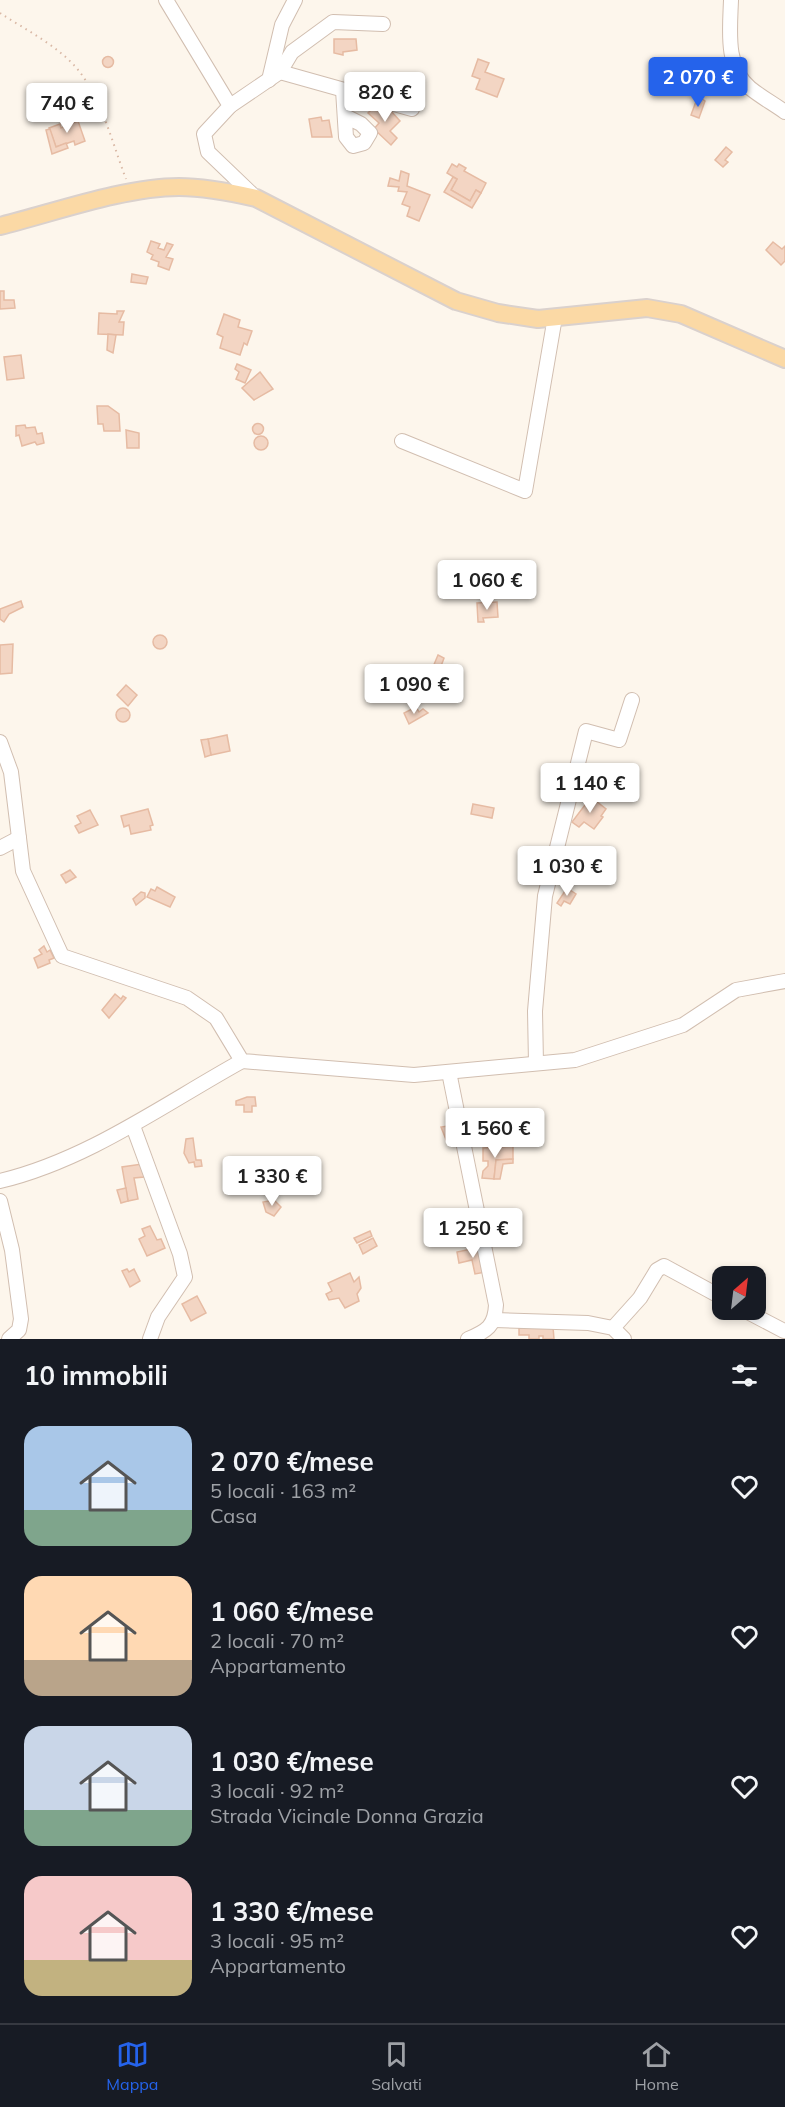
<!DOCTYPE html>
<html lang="it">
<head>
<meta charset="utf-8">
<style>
  :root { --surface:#171b24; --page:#242831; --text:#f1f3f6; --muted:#9ea1a6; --line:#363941; --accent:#2563eb }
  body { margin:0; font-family:Mulish,sans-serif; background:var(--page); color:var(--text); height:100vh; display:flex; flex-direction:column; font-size:22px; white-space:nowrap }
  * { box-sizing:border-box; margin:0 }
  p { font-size:20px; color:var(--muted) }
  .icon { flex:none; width:33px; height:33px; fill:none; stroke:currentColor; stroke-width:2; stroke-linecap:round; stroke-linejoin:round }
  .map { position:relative; height:1339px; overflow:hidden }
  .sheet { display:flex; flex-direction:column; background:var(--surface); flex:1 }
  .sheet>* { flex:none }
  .needle { width:39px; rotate:28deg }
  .buttons { position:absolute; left:712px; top:1266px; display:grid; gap:12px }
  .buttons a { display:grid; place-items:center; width:54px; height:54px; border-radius:12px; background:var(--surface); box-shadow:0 3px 9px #0003; font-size:30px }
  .price { position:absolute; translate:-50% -51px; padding:0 14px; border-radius:6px; background:#fff; color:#222; font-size:20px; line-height:39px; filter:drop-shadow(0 2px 3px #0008) }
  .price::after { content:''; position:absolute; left:50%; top:36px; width:18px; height:14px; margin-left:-9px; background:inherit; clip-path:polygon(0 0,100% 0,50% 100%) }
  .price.active { background:var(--accent); color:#fff }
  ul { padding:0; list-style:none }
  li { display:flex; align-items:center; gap:18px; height:150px; padding:0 24px }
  li span { display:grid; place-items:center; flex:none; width:168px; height:120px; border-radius:18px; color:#555 }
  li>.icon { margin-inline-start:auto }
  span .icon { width:72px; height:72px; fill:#fffc; stroke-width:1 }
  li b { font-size:26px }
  h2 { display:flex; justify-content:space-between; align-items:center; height:72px; padding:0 24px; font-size:26px }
  .dock { display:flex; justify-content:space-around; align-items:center; height:84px; border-top:2px solid var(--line); background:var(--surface); font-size:16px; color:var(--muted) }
  .dock a { display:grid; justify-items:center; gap:3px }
  .dock .active { color:var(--accent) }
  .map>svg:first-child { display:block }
  .building { fill:#f3d5c3; stroke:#e6bba3; stroke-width:1.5 }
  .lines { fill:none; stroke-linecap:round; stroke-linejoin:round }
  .minor-casing { stroke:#d1beb0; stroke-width:16 }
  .major-casing { stroke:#dad1cd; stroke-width:20 }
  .path { stroke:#d9b8a5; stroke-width:2; stroke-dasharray:1.5 4.5; stroke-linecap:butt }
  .minor { stroke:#fff; stroke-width:14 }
  .major { stroke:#fbd9a5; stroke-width:16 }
</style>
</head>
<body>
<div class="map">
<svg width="785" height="1339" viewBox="0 0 785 1339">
  <rect width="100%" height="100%" fill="#fdf6ec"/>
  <g class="building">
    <path d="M334,39H356L357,50L343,52V55L334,53Z"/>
    <circle cx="108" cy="62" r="5.5"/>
    <path d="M478,59L489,63L485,72L504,79L497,97L476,89L480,79L472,76Z"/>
    <path d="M698,96L705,101L699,118L691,115Z"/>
    <path d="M375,106L384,107L390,113L391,111L400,121L390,131L397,138L391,145L374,129L379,123L368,113Z"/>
    <path d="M321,117L322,121L329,120L332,137H312L309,119Z"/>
    <path d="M78,121L85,141L75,145L74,141L56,147L49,128L60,124L61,128Z"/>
    <path d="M50,129L56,147L66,143L68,148L52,154L46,130Z"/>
    <path d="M726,147L732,152L725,160L728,162L723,167L715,160Z"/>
    <path d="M452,164L457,167L459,164L466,168L464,171L486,183L481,193L476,190L470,201L451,190L457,179L447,173Z"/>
    <path d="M401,171L409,174L407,186L430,195L419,221L407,216L410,207L402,204L407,192L398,191L399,187L388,186L390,178L399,181Z"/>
    <path d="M453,177L457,179L451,190L470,201L476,190L481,193L472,208L444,192Z"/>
    <path d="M151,241L160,244L158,248L164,250L167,243L173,245L166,257L173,259L169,270L158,266L159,262L151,259L153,255L147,252Z"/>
    <path d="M773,242L782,249L785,246V261L781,265L766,250Z"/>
    <path d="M132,274L148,277L146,284L131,282Z"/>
    <path d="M0,291H4V300H14L15,308L0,309Z"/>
    <path d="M117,311H124L119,322H124L123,335L98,334L99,313L117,314Z"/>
    <path d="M224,314L240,320L238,327L252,331L247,345L244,343L240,355L220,348L223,337L217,334Z"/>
    <path d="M108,334L116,335L113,353L107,350Z"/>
    <path d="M21,355L24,378L7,380L4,357Z"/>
    <path d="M237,364L251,370L245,383L236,379L239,372L235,369Z"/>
    <path d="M260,372L273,389L254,400L242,388Z"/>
    <path d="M97,406H108L119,414L120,431H104L103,424H98Z"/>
    <circle cx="258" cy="429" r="5.5"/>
    <path d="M25,425L26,428L35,427L37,434L42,433L44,443L37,445L35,442L22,446L19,435L16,436V426Z"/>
    <path d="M126,430L139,433V448H127Z"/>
    <circle cx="261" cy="443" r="7"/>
    <path d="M21,601L23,607L9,614L4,622L0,619V609Z"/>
    <path d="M497,602L498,617L483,618L484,622H478L477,603Z"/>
    <circle cx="160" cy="642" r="7"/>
    <path d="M13,644L12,673L0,674V645Z"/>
    <path d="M438,655L444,658L437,677L430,674Z"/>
    <path d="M126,685L137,695L128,706L117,695Z"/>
    <path d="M416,707L419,712L423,709L428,713L409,724L404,713Z"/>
    <circle cx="123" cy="715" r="7"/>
    <path d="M227,735L230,751L211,755L208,739Z"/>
    <path d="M208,739L211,755L205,757L201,740Z"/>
    <path d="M591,797L606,809L601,816L603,817L594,829L584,822L579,827L572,822Z"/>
    <path d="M473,804L494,808L492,818L471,814Z"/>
    <path d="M148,809L153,825L150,826L151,830L131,834L129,825L124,827L121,816Z"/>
    <path d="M90,810L98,825L79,833L75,826L81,823L77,816Z"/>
    <path d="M70,870L76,877L66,883L61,875Z"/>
    <path d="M157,887L175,897L170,907L147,897L151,889L155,891Z"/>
    <path d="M567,888L576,894L570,904L564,901L561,906L557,903Z"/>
    <path d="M141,892L145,893V898L136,905L133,899Z"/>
    <path d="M44,946L47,952L50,950L54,958L49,960L50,963L38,968L34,958L42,954L39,950Z"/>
    <path d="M115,994L121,999L123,996L126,998L109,1018L102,1010Z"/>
    <path d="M247,1097H255L256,1106H252V1112H244V1105H236V1101Z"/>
    <path d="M454,1125L458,1136L450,1138V1142H447L441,1127Z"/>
    <path d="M193,1138L196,1160H201L202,1166L195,1167L194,1162L189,1163L184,1153L186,1139Z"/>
    <path d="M513,1146V1159L496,1160L494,1179L482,1178L483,1171L488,1166V1161H483V1148Z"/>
    <path d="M513,1159V1163L503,1164L500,1179H494L496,1160Z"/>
    <path d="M142,1164L144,1177L134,1178L138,1199L128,1201L122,1167Z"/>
    <path d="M126,1188L128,1201L121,1203L117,1190Z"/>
    <path d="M274,1200L281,1207L274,1216L266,1212L263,1202Z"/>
    <path d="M150,1226L157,1240L161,1239L165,1248L147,1256L139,1239L145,1236L142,1229Z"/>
    <path d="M370,1231L372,1236L357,1243L354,1238Z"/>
    <path d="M373,1238L377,1246L363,1254L359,1245Z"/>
    <path d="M481,1247L486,1272L475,1274L472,1260L459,1263L457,1252Z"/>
    <path d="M127,1269L129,1272L134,1269L140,1281L130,1287L122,1271Z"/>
    <path d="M350,1273L354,1282L359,1277L361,1288L357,1294L359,1301L345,1308L339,1298L329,1300L326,1294L332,1291L328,1283Z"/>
    <path d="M197,1296L206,1313L191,1321L182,1304Z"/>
    <path d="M542,1326L553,1327L554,1339H543V1336H539V1339H529V1335H519V1328Z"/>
  </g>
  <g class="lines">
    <defs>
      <g id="minor">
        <path d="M166,0L230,106L204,134L208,152L256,198"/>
        <path d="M731,0C730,30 725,67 750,88C761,97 774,104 785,112"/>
        <path d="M280,72L412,109"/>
        <path d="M269,80L282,25L295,0"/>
        <path d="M343,90L346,137L353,146L364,143L370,133L361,124L345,116"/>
        <path d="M230,106L280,72L292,52L333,22L383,24"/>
        <path d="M402,441L525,491L555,317"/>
        <path d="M0,742L11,772L23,871L62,956L187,998L216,1018L242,1061L414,1075L575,1060L683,1025L736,990L785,981"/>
        <path d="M0,848L19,838"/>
        <path d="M536,1063L535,1011L545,896L586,731L619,740L632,700"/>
        <path d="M449,1072L496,1305C495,1326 487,1331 468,1339"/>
        <path d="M133,1126L180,1254L185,1277L158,1317L150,1339"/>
        <path d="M0,1181C88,1160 164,1104 242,1061"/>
        <path d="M0,1201L12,1250L21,1319L19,1330L9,1339"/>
        <path d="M744,1310L784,1331"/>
        <path d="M495,1320L588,1323L613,1328L624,1339"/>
        <path d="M613,1328L640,1298L657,1270L664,1266L723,1298"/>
      </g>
      <path id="major" d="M0,226C53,213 124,187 179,187C205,187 230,192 256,198L456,301L498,313L538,319L647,308L681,314L785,359"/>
    </defs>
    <use href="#minor" class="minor-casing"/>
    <use href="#major" class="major-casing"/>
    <path class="path" d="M0,13C26,30 60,47 79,71C102,100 113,145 126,179"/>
    <use href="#minor" class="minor"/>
    <use href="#major" class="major"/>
  </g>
</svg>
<div class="buttons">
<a><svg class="needle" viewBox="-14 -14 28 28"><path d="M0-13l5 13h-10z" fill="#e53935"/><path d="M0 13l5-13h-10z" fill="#9ea1a6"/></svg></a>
</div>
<b class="price active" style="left:698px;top:108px">2 070 €</b>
<b class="price" style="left:385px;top:123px">820 €</b>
<b class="price" style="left:67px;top:134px">740 €</b>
<b class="price" style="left:487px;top:611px">1 060 €</b>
<b class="price" style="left:414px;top:715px">1 090 €</b>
<b class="price" style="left:590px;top:814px">1 140 €</b>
<b class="price" style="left:567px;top:897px">1 030 €</b>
<b class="price" style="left:495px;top:1159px">1 560 €</b>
<b class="price" style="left:272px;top:1207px">1 330 €</b>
<b class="price" style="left:473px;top:1259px">1 250 €</b>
</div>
<section class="sheet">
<h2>10 immobili<svg class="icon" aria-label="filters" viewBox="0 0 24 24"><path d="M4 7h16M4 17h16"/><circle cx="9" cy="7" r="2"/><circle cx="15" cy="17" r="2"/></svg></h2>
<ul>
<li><span style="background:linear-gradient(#a9c7e8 70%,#7fa58c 0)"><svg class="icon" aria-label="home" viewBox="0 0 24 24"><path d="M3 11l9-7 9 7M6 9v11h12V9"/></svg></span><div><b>2 070 €/mese</b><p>5 locali · 163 m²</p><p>Casa</p></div><svg class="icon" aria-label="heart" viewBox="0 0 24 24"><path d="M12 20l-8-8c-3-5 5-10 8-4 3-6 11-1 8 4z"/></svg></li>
<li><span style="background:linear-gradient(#ffd9b3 70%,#b9a48a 0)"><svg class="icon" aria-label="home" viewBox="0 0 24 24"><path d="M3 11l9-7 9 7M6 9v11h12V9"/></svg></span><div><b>1 060 €/mese</b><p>2 locali · 70 m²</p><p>Appartamento</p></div><svg class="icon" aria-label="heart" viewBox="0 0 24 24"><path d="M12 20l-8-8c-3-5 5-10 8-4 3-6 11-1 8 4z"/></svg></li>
<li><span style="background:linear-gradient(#c9d6e8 70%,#7fa58c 0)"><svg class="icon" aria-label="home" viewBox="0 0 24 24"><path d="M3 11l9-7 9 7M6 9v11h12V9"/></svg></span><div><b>1 030 €/mese</b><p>3 locali · 92 m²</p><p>Strada Vicinale Donna Grazia</p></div><svg class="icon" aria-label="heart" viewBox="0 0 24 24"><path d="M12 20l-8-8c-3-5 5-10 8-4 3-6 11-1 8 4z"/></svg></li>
<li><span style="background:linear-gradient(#f6c9c9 70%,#c2b280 0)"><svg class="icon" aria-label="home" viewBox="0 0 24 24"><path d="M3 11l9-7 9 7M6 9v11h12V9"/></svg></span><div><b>1 330 €/mese</b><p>3 locali · 95 m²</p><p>Appartamento</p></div><svg class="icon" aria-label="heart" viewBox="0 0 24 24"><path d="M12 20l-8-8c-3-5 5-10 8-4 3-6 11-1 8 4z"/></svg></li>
</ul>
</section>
<nav class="dock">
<a class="active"><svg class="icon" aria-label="map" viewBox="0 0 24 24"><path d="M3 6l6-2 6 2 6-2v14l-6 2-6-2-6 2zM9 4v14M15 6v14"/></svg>Mappa</a>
<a><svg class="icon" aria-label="saved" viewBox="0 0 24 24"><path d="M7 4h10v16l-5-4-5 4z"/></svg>Salvati</a>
<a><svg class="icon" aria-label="home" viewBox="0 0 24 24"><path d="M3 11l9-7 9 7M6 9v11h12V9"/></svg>Home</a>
</nav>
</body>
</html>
